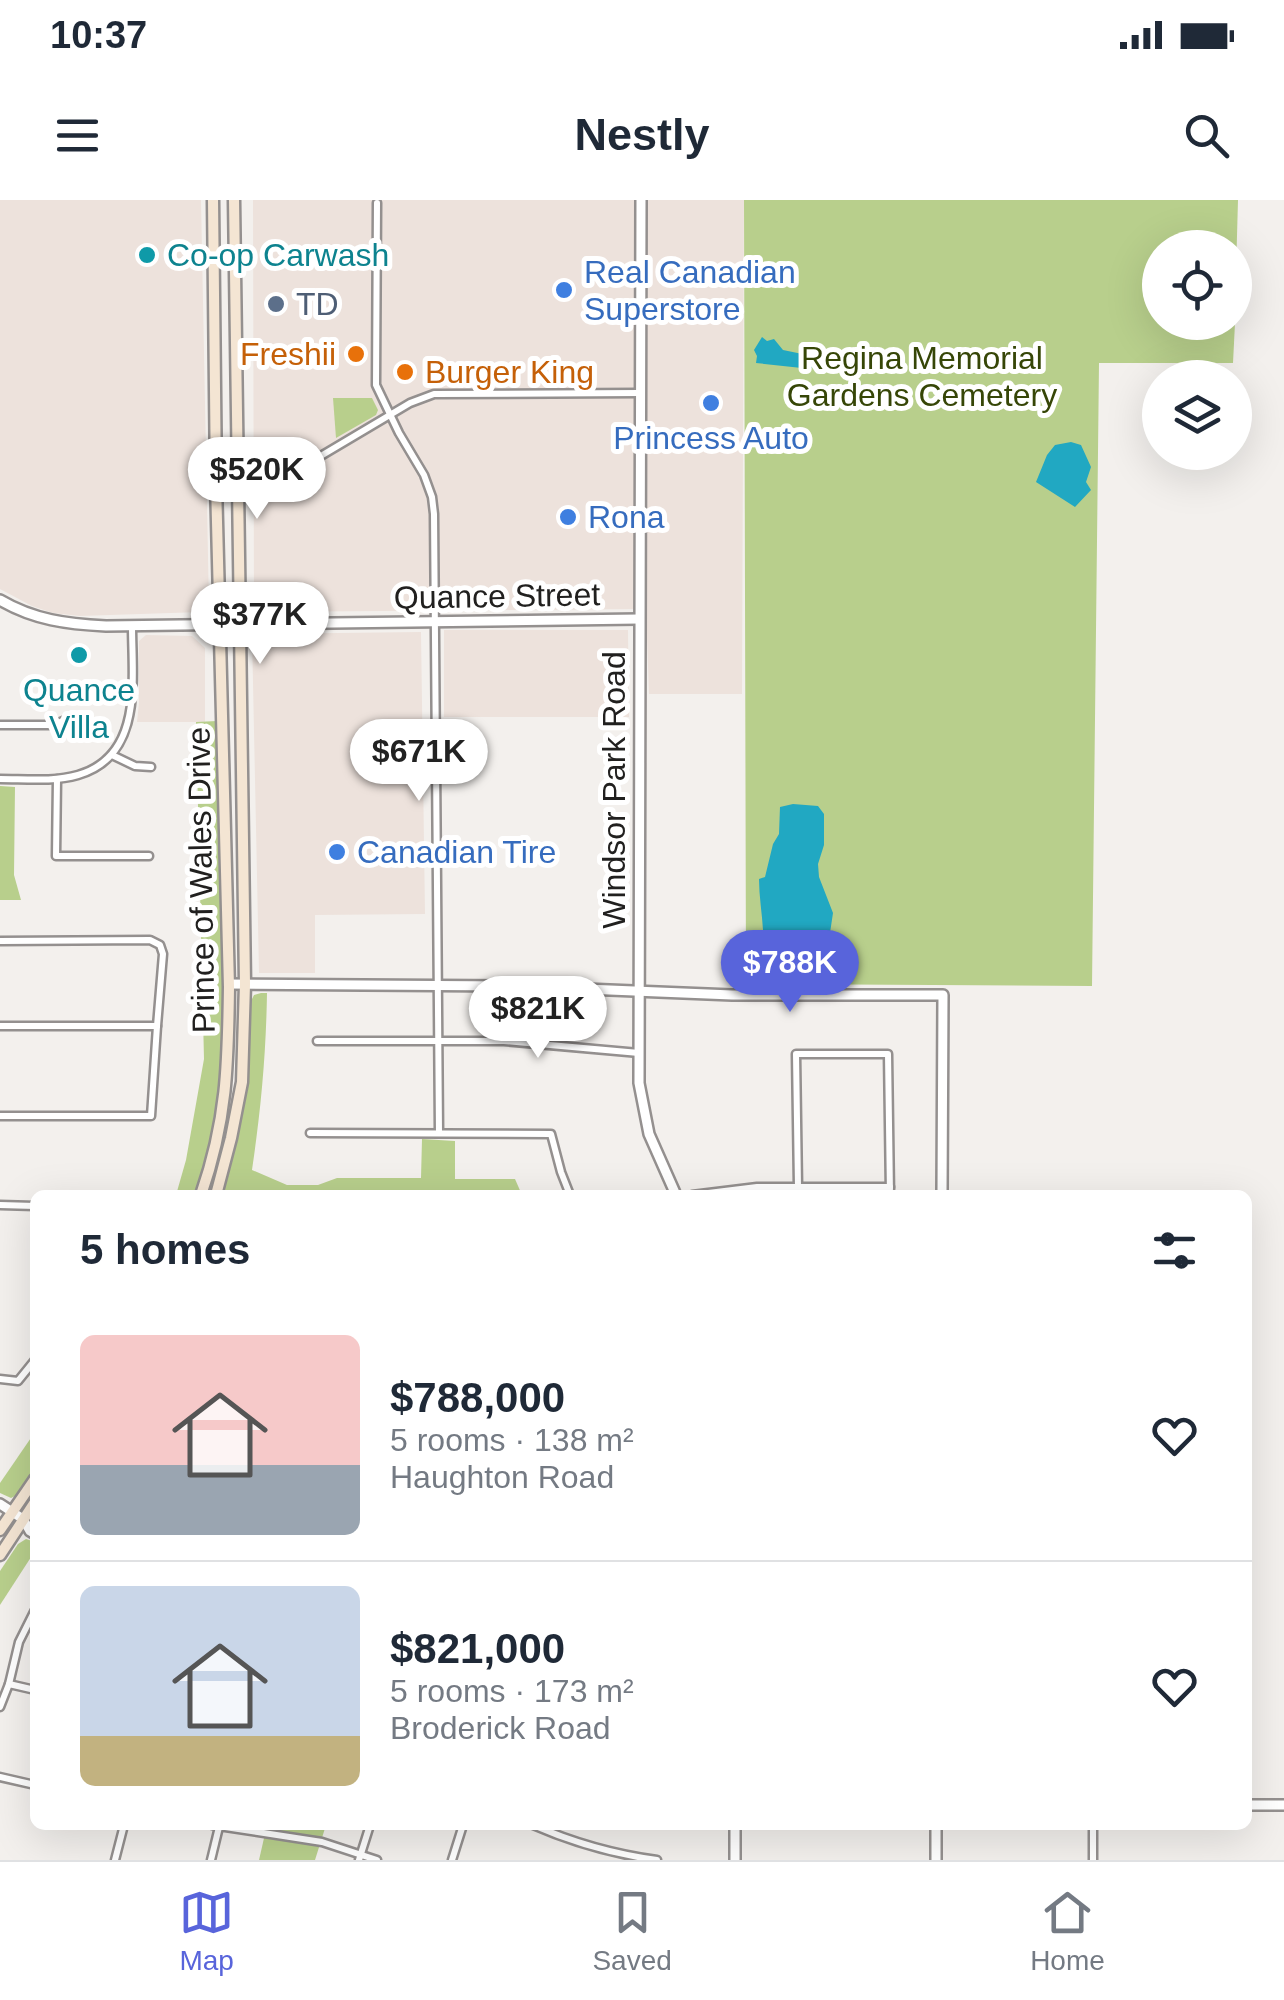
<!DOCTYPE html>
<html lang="en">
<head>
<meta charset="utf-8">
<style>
  :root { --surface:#fff; --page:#f2f2f3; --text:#1f2937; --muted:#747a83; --line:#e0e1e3; --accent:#5864db }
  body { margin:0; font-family:Arial,sans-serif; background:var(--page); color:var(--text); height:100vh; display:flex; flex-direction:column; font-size:38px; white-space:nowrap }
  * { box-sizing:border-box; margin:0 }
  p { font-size:32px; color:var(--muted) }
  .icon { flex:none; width:55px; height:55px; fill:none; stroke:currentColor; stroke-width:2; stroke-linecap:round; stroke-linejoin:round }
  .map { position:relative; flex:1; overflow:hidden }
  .sheet { position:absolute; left:30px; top:990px; width:1222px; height:640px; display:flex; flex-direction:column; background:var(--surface); border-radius:15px; box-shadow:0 10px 40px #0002 }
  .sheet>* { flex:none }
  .tools { position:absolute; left:1142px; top:30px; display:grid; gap:20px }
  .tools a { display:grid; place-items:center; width:110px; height:110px; border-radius:50%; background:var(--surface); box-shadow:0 10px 40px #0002; font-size:50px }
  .price { position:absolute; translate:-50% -85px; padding:0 22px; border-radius:35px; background:#fff; color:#222; font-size:32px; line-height:65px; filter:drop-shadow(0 2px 5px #0008) }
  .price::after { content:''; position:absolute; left:50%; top:60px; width:30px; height:22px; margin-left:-15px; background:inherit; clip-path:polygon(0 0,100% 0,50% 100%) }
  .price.current { background:var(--accent); color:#fff }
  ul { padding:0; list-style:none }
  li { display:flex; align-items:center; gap:30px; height:250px; padding:0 50px }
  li+li { border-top:2px solid var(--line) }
  li span { display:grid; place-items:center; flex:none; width:280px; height:200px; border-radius:15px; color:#555 }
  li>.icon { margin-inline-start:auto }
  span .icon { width:120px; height:120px; fill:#fffc; stroke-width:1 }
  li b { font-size:42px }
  h2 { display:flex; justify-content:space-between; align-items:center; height:120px; padding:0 50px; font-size:42px }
  .status { display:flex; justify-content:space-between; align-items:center; height:70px; padding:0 50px; background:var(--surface); direction:ltr }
  .status svg { height:28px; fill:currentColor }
  header { display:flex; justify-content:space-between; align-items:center; height:130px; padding:0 50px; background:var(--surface); font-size:45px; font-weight:700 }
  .tab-bar { display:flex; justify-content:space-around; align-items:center; height:140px; border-top:2px solid var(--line); background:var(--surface); font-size:28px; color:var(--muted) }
  .tab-bar a { display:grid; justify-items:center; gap:5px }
  .tab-bar .current { color:var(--accent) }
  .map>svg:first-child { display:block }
  .built { fill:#ede2dc }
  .green { fill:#b8cf8c }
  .water { fill:#21a8c2 }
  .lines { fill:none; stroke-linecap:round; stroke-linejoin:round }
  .minor-casing { stroke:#94908f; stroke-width:11 }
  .tertiary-casing { stroke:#94908f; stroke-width:14 }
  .secondary-casing { stroke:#94908f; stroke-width:15 }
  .minor { stroke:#fff; stroke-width:6 }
  .tertiary { stroke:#fff; stroke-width:9 }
  .secondary { stroke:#f4e5d3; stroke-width:10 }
  .culture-dot { fill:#0f9aa8; stroke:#fff; stroke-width:4 }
  .shop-dot { fill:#3f7fe0; stroke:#fff; stroke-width:4 }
  .service-dot { fill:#5c6f8a; stroke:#fff; stroke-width:4 }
  .food-dot { fill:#e8710a; stroke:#fff; stroke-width:4 }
  .labels { text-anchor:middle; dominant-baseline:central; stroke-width:10; stroke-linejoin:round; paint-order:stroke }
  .culture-label { font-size:32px; fill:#0d838f; stroke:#fff; text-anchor:start }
  .shop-label { font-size:32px; fill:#366cbe; stroke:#fff; text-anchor:start }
  .service-label { font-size:32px; fill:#4e5e75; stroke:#fff; text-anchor:start }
  .food-label { font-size:32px; fill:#c56008; stroke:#fff; text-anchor:end }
  .park-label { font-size:32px; fill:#364607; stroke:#fff }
  .street-label { font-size:32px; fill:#21201f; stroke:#fff }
</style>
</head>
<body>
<div class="status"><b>10:37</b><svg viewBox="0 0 49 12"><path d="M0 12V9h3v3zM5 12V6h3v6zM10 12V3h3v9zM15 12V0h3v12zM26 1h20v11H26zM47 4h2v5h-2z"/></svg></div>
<header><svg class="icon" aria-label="menu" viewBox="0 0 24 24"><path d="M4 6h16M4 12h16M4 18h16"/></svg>Nestly<svg class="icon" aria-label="search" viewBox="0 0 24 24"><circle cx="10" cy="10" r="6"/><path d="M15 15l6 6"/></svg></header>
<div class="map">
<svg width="1284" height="1660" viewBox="0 0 1284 1660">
  <rect width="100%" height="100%" fill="#f3f0ed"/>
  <g class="built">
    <path d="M0,0H201L209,406L201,412L80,416L53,413L32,406L0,389Z"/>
    <path d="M253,0H744L742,494H649L646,409L254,412Z"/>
    <path d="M628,430L629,517H444V430Z"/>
    <path d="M421,432L425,714L315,715V773H259L252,434Z"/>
    <path d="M146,435L192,436L205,448V522H137L139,503V441Z"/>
  </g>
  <g class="green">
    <path d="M744,0H1238L1235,108V48H1160V122L1235,123L1233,163H1099L1092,786L746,784Z"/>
    <path d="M333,198H372L378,210L376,215L336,238Z"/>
    <path d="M217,521C218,585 220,650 222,714C224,811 226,900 196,995H176L186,960L204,859L196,522Z"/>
    <path d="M0,586L15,587L14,675L21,700H0Z"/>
    <path d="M261,793H267C266,855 261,909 252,970L287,985H318L337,978H421L422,939L455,941V979H515L522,995H221L233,954L249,866L251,801L254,795Z"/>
    <path d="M35,1232V1268L17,1295L11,1298L0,1293V1283Z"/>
    <path d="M26,1339L35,1342V1351L0,1405V1371L18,1344Z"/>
    <path d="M267,1625H326L315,1660H259Z"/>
  </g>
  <g class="water">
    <path d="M762,137L767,141L774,139L783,150L812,156L814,161L811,169L756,163L757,156L754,150Z"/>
    <path d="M1071,242L1081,245L1091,267L1086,282L1091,290L1075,307L1036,282L1047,255L1055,245Z"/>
    <path d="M793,604L818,606L824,614V645L818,664L819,677L833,713L828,746C815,754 805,760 790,757L780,733L763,730C762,713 759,696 759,679L765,677L773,644L779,634L780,607Z"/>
  </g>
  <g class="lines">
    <defs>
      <g id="minor">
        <path d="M377,3L376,185L399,233L424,275L432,297L434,314L439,933"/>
        <path d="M217,283L237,282L246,277L282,273L309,263L410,203L434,194L640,193"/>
        <path d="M0,525H53L70,518"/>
        <path d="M112,555L135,566L151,567"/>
        <path d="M0,579C25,579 54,582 78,575C144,556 132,478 132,426"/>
        <path d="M57,579L56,656H149"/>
        <path d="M0,741L150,740L160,745L163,754L157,826"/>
        <path d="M0,826H157L151,916H0"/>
        <path d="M317,841H504L639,853"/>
        <path d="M310,933L551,934L561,972L570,995"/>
        <path d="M798,987L796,854H888L890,995"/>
        <path d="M692,995L757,987H890"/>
        <path d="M0,1005L35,1006"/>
        <path d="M0,1179L18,1181L35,1160"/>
        <path d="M9,1484L19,1442L35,1410"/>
        <path d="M0,1507L9,1484L35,1490"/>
        <path d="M0,1577L35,1585"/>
        <path d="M212,1625L322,1642L377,1660"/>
        <path d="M533,1625C574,1643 613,1654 657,1660"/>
        <path d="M1093,1625V1660"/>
        <path d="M115,1660L124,1625"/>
        <path d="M211,1660L219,1627"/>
        <path d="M359,1660L370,1625"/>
        <path d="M452,1660L463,1625"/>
      </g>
      <g id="tertiary">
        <path d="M641,0L639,883L649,934L676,995"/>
        <path d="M0,400C34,420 67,424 106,426L639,419"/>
        <path d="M229,784L512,786L732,795H943L942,995"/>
        <path d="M0,1304L23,1319L30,1331L35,1334"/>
        <path d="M1248,1605H1284"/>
        <path d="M735,1625V1660"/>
        <path d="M936,1625V1660"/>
      </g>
      <g id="secondary">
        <path d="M201,995C227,920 228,865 229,787L216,283L213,0"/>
        <path d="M216,995L231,938L242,882L245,784L234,0"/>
        <path d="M0,1330L35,1279"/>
        <path d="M0,1355L35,1302"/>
      </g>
    </defs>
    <use href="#minor" class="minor-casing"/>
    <use href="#tertiary" class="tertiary-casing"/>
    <use href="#secondary" class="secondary-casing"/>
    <use href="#minor" class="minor"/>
    <use href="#tertiary" class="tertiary"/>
    <use href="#secondary" class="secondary"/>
  </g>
  <g class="culture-dot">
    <circle cx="147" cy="55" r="10"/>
    <circle cx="79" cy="455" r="10"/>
  </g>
  <g class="shop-dot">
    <circle cx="564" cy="90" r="10"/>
    <circle cx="711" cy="203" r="10"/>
    <circle cx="568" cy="317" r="10"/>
    <circle cx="337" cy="652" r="10"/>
  </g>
  <circle class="service-dot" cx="276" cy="104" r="10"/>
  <g class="food-dot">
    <circle cx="356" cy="154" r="10"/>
    <circle cx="405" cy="172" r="10"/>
  </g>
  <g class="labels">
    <g class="culture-label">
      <text x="167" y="55">Co-op Carwash</text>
      <text x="79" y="490" text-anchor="middle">Quance<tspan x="79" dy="37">Villa</tspan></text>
    </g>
    <g class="shop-label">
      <text x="584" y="72">Real Canadian<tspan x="584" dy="37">Superstore</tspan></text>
      <text x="711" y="238" text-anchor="middle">Princess Auto</text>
      <text x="588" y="317">Rona</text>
      <text x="357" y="652">Canadian Tire</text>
    </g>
    <g class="service-label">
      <text x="296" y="104">TD</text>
    </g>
    <g class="food-label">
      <text x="336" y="154">Freshii</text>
      <text x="425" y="172" text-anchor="start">Burger King</text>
    </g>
    <g class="park-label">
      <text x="922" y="158">Regina Memorial<tspan x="922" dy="37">Gardens Cemetery</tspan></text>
    </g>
    <g class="street-label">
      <text transform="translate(497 396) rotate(-1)">Quance Street</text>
      <text transform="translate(614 590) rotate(-90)">Windsor Park Road</text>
      <text transform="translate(201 680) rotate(-91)">Prince of Wales Drive</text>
    </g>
  </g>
</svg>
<div class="tools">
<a><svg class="icon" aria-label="locate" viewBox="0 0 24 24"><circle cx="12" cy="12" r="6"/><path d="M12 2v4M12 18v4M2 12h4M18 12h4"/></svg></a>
<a><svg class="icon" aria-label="layers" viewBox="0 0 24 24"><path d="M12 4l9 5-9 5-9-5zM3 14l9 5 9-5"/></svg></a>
</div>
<b class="price" style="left:257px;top:322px">$520K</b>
<b class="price" style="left:260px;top:467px">$377K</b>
<b class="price" style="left:419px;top:604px">$671K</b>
<b class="price current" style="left:790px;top:815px">$788K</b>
<b class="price" style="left:538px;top:861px">$821K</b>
<section class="sheet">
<h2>5 homes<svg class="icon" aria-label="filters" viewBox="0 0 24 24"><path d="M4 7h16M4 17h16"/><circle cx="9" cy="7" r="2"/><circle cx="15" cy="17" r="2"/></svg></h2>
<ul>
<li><span style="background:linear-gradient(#f6c9c9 65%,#9aa5b1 0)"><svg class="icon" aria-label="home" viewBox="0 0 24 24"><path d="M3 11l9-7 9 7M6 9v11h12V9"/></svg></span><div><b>$788,000</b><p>5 rooms · 138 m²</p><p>Haughton Road</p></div><svg class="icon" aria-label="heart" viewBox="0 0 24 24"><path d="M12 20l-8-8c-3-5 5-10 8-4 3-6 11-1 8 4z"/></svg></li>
<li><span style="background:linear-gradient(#c9d6e8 75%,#c2b280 0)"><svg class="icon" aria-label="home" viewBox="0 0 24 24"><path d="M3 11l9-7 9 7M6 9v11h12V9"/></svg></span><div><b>$821,000</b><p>5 rooms · 173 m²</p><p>Broderick Road</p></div><svg class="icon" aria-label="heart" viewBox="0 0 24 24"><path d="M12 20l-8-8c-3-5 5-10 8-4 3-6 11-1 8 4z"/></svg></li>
</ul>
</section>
</div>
<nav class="tab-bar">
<a class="current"><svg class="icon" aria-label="map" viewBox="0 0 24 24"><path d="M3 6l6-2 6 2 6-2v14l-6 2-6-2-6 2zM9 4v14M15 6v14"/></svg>Map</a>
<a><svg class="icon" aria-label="saved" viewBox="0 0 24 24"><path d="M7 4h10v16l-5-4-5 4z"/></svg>Saved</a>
<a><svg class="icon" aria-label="home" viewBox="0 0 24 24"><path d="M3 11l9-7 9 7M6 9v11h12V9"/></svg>Home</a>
</nav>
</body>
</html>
